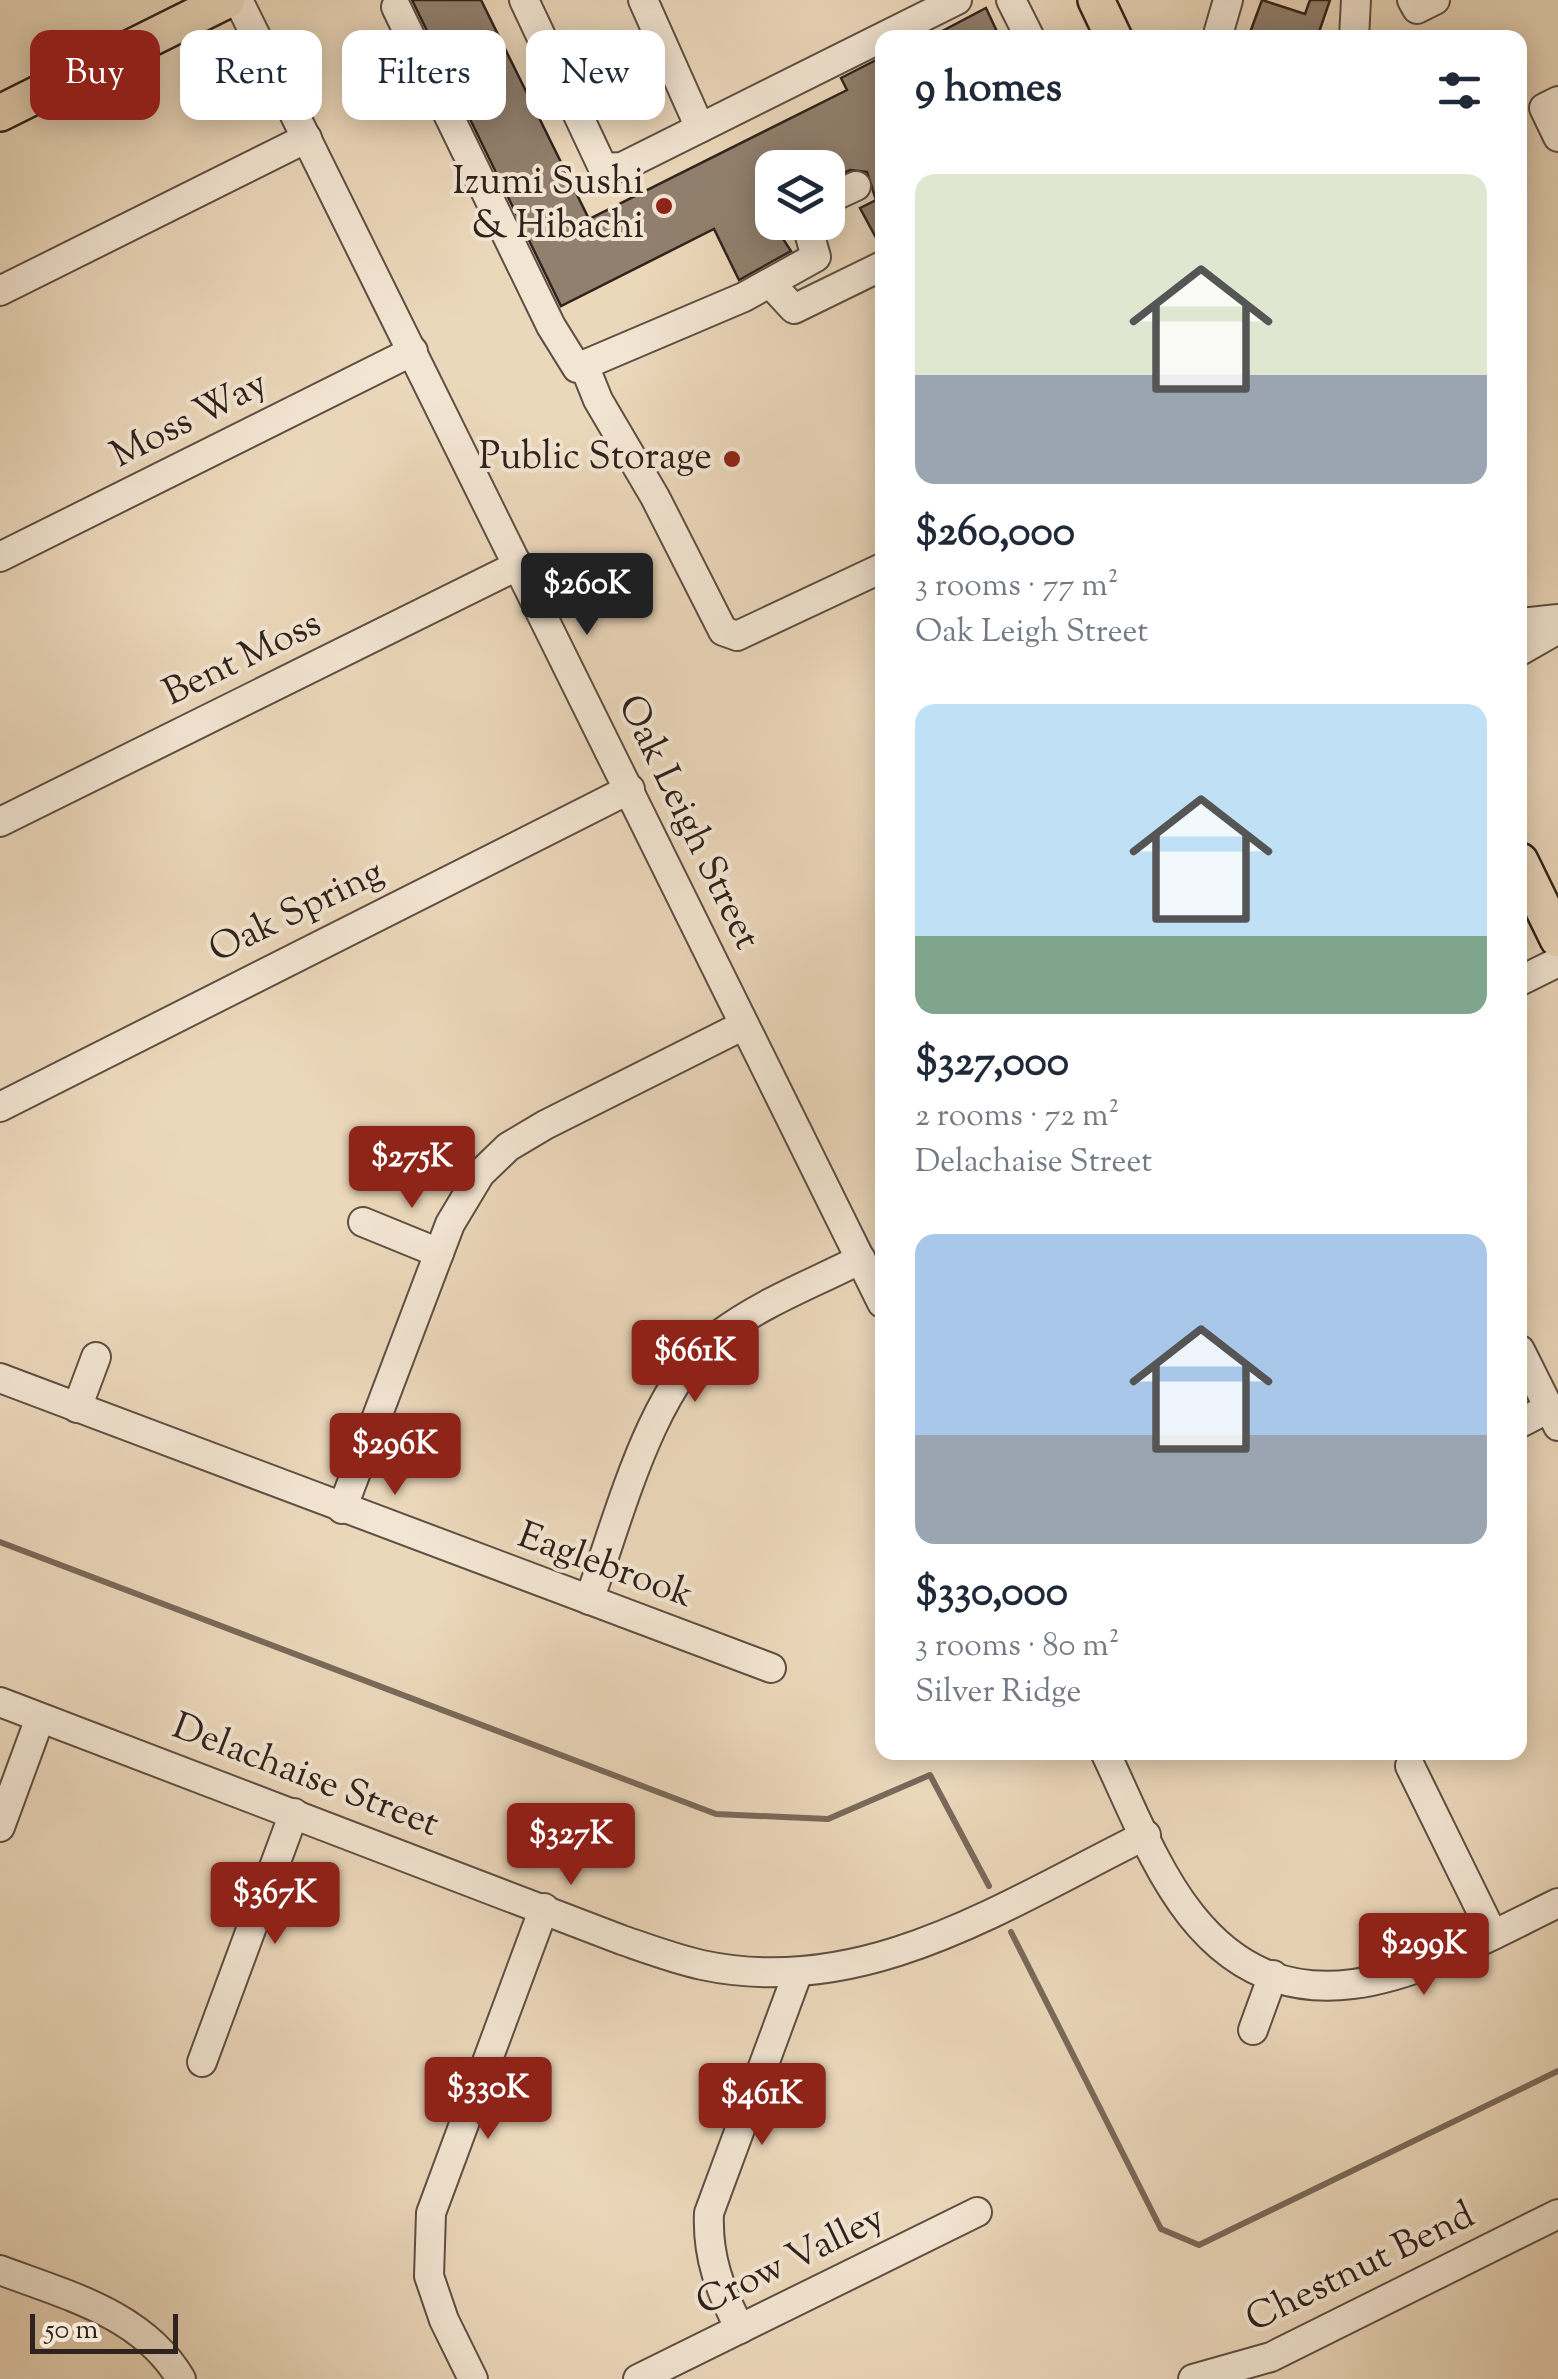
<!DOCTYPE html>
<html lang="en">
<head>
<meta charset="utf-8">
<style>
  :root { --surface:#fff; --page:#f2f2f3; --text:#1f2937; --muted:#747a83; --accent:#8f2418 }
  body { margin:0; font-family:"Sorts Mill Goudy",serif; background:var(--page); color:var(--text); height:100vh; display:flex; flex-direction:column; font-size:38px; white-space:nowrap }
  * { box-sizing:border-box; margin:0 }
  p { font-size:32px; color:var(--muted) }
  .icon { flex:none; width:55px; height:55px; fill:none; stroke:currentColor; stroke-width:2; stroke-linecap:round; stroke-linejoin:round }
  .map { position:relative; flex:1; overflow:hidden }
  .sheet { position:absolute; left:875px; top:30px; width:652px; height:1730px; display:flex; flex-direction:column; background:var(--surface); border-radius:20px; box-shadow:0 5px 25px #0003 }
  .sheet>* { flex:none }
  .hud { position:absolute; left:30px; top:30px; width:695px; height:90px; display:flex; gap:20px }
  .controls { position:absolute; left:755px; top:150px; display:grid; gap:20px }
  .controls a { display:grid; place-items:center; width:90px; height:90px; border-radius:20px; background:var(--surface); box-shadow:0 5px 25px #0003; font-size:50px }
  .scale { position:absolute; left:30px; bottom:25px; width:148px; box-sizing:border-box; padding-left:10px; border:5px solid #30221c; border-top:0; font-size:28px; line-height:35px; white-space:nowrap; color:#30221c; -webkit-text-stroke:8px #f2e5d2; paint-order:stroke }
  .price { position:absolute; translate:-50% -85px; padding:0 22px; border-radius:10px; background:var(--accent); color:#fff; font-size:32px; line-height:65px; filter:drop-shadow(0 2px 5px #0008) }
  .price::after { content:''; position:absolute; left:50%; top:60px; width:30px; height:22px; margin-left:-15px; background:inherit; clip-path:polygon(0 0,100% 0,50% 100%) }
  .price.on { background:#222; color:#fff }
  ul { padding:0; list-style:none }
  li { display:grid; align-content:center; gap:20px; height:530px; padding:0 40px }
  li span { display:grid; place-items:center; height:310px; border-radius:20px; color:#555 }
  li>.icon { margin-inline-start:auto }
  span .icon { width:180px; height:180px; fill:#fffc; stroke-width:1 }
  li b { font-size:42px }
  h2 { display:flex; justify-content:space-between; align-items:center; height:120px; padding:0 40px; font-size:42px }
  .chip { padding:0 35px; border-radius:20px; background:var(--surface); box-shadow:0 5px 25px #0003; font-size:35px; line-height:90px }
  .chip.on { background:var(--accent); color:#fff }
  .map>svg:first-child { display:block }
  .lines { fill:none; stroke-linecap:round; stroke-linejoin:round }
  .stream { stroke:#7a695a; stroke-width:6 }
  .building { fill:#91806e; stroke:#30221c; stroke-width:2.5 }
  .minor-casing { stroke:#5f4f44; stroke-width:32 }
  .major-casing { stroke:#30221c; stroke-width:40 }
  .minor { stroke:#f2e5d2; stroke-width:28 }
  .major { stroke:#ebd7ba; stroke-width:35 }
  .poi-dot { fill:#8f2418; stroke:#f2e5d2; stroke-width:4 }
  .labels { text-anchor:middle; dominant-baseline:central; stroke-width:8; stroke-linejoin:round; paint-order:stroke }
  .poi-label { font-size:38px; fill:#30221c; stroke:#f2e5d2; text-anchor:end }
  .street-label { font-size:38px; fill:#30221c; stroke:#f2e5d2 }
</style>
</head>
<body>
<div class="map">
<svg width="1558" height="2379" viewBox="0 0 1558 2379">
  <rect width="100%" height="100%" fill="#ebd7ba"/>
  <filter id="stains"><feTurbulence type="fractalNoise" baseFrequency=".002" numOctaves="4"/><feColorMatrix values="0 0 0 0 .2 0 0 0 0 .09 0 0 0 0 .02 0 0 0 .5 -.17"/></filter>
  <radialGradient id="worn" r=".72"><stop offset=".6" stop-color="#630" stop-opacity="0"/><stop offset="1" stop-color="#630" stop-opacity=".3"/></radialGradient>
  <g class="lines">
    <g class="stream">
      <path d="M0,1542L716,1814L828,1819L930,1775L989,1886"/>
      <path d="M1011,1932L1161,2229L1199,2245L1558,2071"/>
    </g>
  </g>
  <g class="building">
    <path d="M412,0H481L589,219L847,90L841,78L882,57V249L860,208L876,200L867,172L850,170L828,180V168H772V222L791,251L739,280L714,229L561,306Z"/>
    <path d="M1262,0L1305,14L1310,0H1330L1317,38H1248Z"/>
    <path d="M986,8L1000,38H929Z"/>
  </g>
  <g class="lines">
    <defs>
      <g id="minor">
        <path d="M238,0L882,1303"/>
        <path d="M524,0L603,168L622,167L957,0"/>
        <path d="M643,0L700,128"/>
        <path d="M1011,0L1030,38"/>
        <path d="M1412,0L1417,9L1435,0"/>
        <path d="M396,7L551,326L577,368L744,297L816,257L806,222"/>
        <path d="M1217,38L1228,0"/>
        <path d="M1354,38L1356,0"/>
        <path d="M1558,101L1544,108L1558,137"/>
        <path d="M828,199L856,186"/>
        <path d="M770,283L794,309L882,266"/>
        <path d="M0,291L307,138"/>
        <path d="M584,365L598,400L655,497L723,631L737,636L882,568"/>
        <path d="M0,557L413,351"/>
        <path d="M1520,623L1558,619"/>
        <path d="M1520,651L1558,629"/>
        <path d="M0,822L519,565"/>
        <path d="M1520,981L1558,962"/>
        <path d="M0,1107L630,789"/>
        <path d="M363,1222L439,1253"/>
        <path d="M1520,1350L1558,1426"/>
        <path d="M0,1378L771,1668"/>
        <path d="M77,1408L96,1357"/>
        <path d="M1520,1423L1549,1408"/>
        <path d="M342,1509L450,1224L480,1174L508,1147L545,1125L744,1025"/>
        <path d="M589,1600C618,1522 651,1384 719,1335C761,1303 814,1283 861,1259"/>
        <path d="M0,1702L622,1940C648,1949 675,1959 702,1965C865,2000 1006,1904 1146,1835"/>
        <path d="M1105,1752C1131,1806 1154,1868 1191,1915C1298,2050 1438,1961 1558,1903"/>
        <path d="M1410,1766L1493,1935"/>
        <path d="M0,1827L40,1718"/>
        <path d="M1253,2030L1273,1975"/>
        <path d="M202,2062L294,1813"/>
        <path d="M0,2270C66,2295 143,2314 181,2379"/>
        <path d="M740,2329C720,2290 707,2257 709,2213L798,1972"/>
        <path d="M473,2379L444,2320L429,2276L431,2213L544,1908"/>
        <path d="M638,2379L977,2212"/>
        <path d="M1193,2379L1271,2357L1558,2214"/>
      </g>
      <g id="major">
        <path d="M1096,0L1114,38"/>
        <path d="M0,113L227,0"/>
        <path d="M1520,861L1558,939"/>
      </g>
    </defs>
    <use href="#minor" class="minor-casing"/>
    <use href="#major" class="major-casing"/>
    <use href="#minor" class="minor"/>
    <use href="#major" class="major"/>
  </g>
  <g class="poi-dot">
    <circle cx="664" cy="206" r="10"/>
    <circle cx="732" cy="459" r="10"/>
  </g>
  <g class="labels">
    <g class="poi-label">
      <text x="644" y="184">Izumi Sushi<tspan x="644" dy="44">&amp; Hibachi</tspan></text>
      <text x="712" y="459">Public Storage</text>
    </g>
    <g class="street-label">
      <text transform="translate(190 421) rotate(-27)">Moss Way</text>
      <text transform="translate(243 660) rotate(-26)">Bent Moss</text>
      <text transform="translate(687 823) rotate(64)">Oak Leigh Street</text>
      <text transform="translate(297 913) rotate(-26)">Oak Spring</text>
      <text transform="translate(605 1567) rotate(20)">Eaglebrook</text>
      <text transform="translate(305 1777) rotate(21)">Delachaise Street</text>
      <text transform="translate(791 2262) rotate(-26)">Crow Valley</text>
      <text transform="translate(1361 2269) rotate(-26)">Chestnut Bend</text>
    </g>
  </g>
  <rect width="100%" height="100%" filter="url(#stains)"/>
  <rect width="100%" height="100%" fill="url(#worn)"/>
</svg>
<div class="controls">
<a><svg class="icon" aria-label="layers" viewBox="0 0 24 24"><path d="M12 4l9 5-9 5-9-5zM3 14l9 5 9-5"/></svg></a>
</div>
<div class="scale">50 m</div>
<b class="price on" style="left:587px;top:638px">$260K</b>
<b class="price" style="left:412px;top:1211px">$275K</b>
<b class="price" style="left:695px;top:1405px">$661K</b>
<b class="price" style="left:395px;top:1498px">$296K</b>
<b class="price" style="left:571px;top:1888px">$327K</b>
<b class="price" style="left:275px;top:1947px">$367K</b>
<b class="price" style="left:1424px;top:1998px">$299K</b>
<b class="price" style="left:488px;top:2142px">$330K</b>
<b class="price" style="left:762px;top:2148px">$461K</b>
<div class="hud">
<a class="chip on">Buy</a>
<a class="chip">Rent</a>
<a class="chip">Filters</a>
<a class="chip">New</a>
</div>
<section class="sheet">
<h2>9 homes<svg class="icon" aria-label="filters" viewBox="0 0 24 24"><path d="M4 7h16M4 17h16"/><circle cx="9" cy="7" r="2"/><circle cx="15" cy="17" r="2"/></svg></h2>
<ul>
<li><span style="background:linear-gradient(#dfe7d0 65%,#9aa5b1 0)"><svg class="icon" aria-label="home" viewBox="0 0 24 24"><path d="M3 11l9-7 9 7M6 9v11h12V9"/></svg></span><div><b>$260,000</b><p>3 rooms · 77 m²</p><p>Oak Leigh Street</p></div></li>
<li><span style="background:linear-gradient(#bfe0f5 75%,#7fa58c 0)"><svg class="icon" aria-label="home" viewBox="0 0 24 24"><path d="M3 11l9-7 9 7M6 9v11h12V9"/></svg></span><div><b>$327,000</b><p>2 rooms · 72 m²</p><p>Delachaise Street</p></div></li>
<li><span style="background:linear-gradient(#a9c7e8 65%,#9aa5b1 0)"><svg class="icon" aria-label="home" viewBox="0 0 24 24"><path d="M3 11l9-7 9 7M6 9v11h12V9"/></svg></span><div><b>$330,000</b><p>3 rooms · 80 m²</p><p>Silver Ridge</p></div></li>
</ul>
</section>
</div>
</body>
</html>
